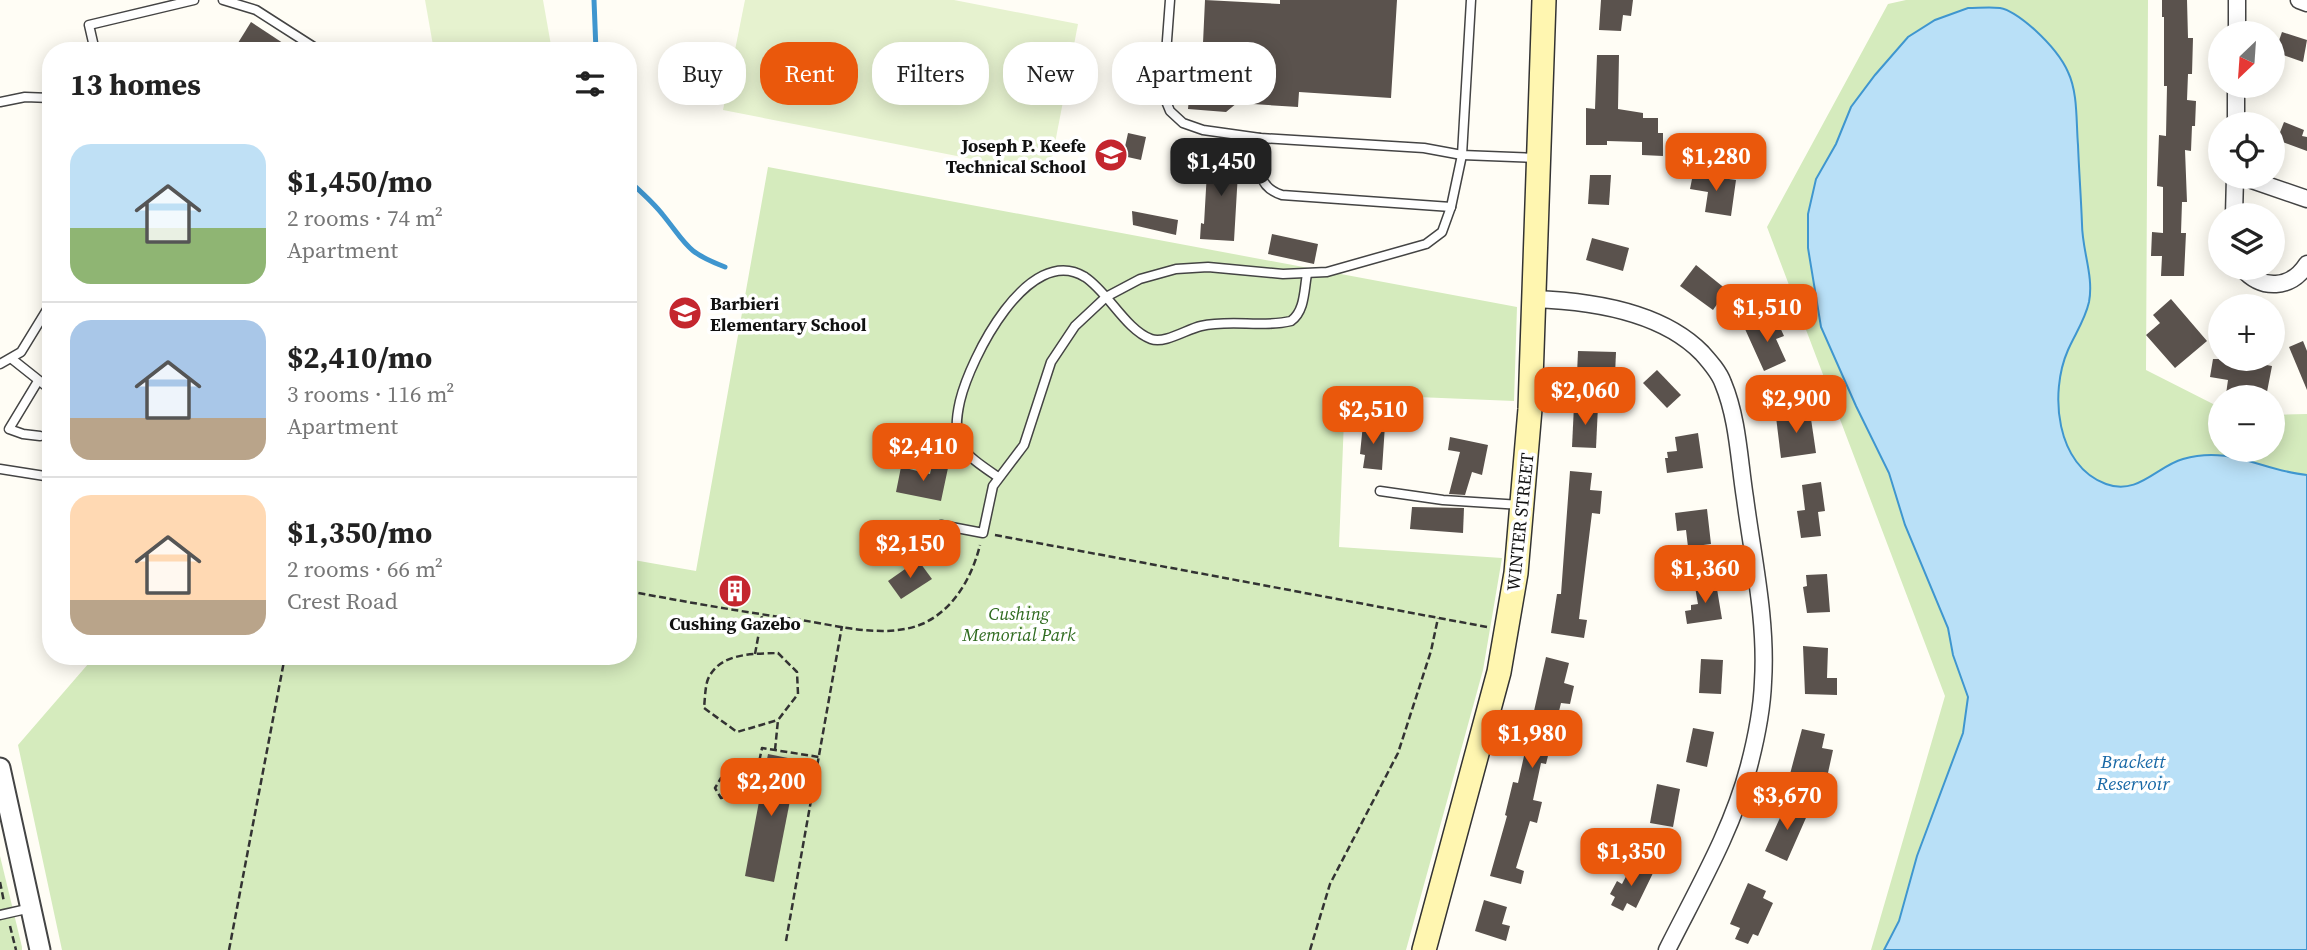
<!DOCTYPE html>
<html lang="en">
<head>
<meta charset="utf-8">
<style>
  :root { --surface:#fff; --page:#f6f6f6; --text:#222; --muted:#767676; --line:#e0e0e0; --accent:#ea580c }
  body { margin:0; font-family:"Source Serif 4",serif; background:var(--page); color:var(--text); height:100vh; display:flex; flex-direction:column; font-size:26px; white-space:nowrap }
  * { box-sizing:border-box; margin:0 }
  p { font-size:23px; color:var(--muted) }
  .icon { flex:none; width:38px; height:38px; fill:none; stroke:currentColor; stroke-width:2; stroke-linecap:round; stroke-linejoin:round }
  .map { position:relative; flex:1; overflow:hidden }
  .details { position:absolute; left:42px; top:42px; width:595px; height:623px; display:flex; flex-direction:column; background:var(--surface); border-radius:28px; box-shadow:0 4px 18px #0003 }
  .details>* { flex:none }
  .hud { position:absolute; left:658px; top:42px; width:665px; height:63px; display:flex; gap:14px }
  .needle { width:46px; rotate:205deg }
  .fabs { position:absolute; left:2208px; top:21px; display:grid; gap:14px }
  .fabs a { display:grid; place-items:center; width:77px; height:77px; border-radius:50%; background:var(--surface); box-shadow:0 4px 18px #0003; font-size:35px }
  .price { position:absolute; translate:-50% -60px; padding:0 16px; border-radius:14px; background:var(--accent); color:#fff; font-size:23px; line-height:46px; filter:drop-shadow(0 2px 4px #0008) }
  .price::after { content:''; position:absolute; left:50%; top:42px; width:21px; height:16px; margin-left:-10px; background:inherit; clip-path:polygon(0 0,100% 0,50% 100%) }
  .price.current { background:#222; color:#fff }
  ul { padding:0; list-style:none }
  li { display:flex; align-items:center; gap:21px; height:175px; padding:0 28px }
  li+li { border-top:2px solid var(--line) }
  li span { display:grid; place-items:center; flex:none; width:196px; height:140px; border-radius:21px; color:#555 }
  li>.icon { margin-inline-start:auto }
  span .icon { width:84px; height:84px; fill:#fffc; stroke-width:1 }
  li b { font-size:30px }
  h2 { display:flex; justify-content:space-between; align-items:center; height:84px; padding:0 28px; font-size:30px }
  .pill { padding:0 24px; border-radius:28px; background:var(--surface); box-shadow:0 4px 18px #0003; font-size:24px; line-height:63px }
  .pill.current { background:var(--accent); color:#fff }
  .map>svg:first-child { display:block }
  .green { fill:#d5ebbd }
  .pitch { fill:#e6f2cf }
  .water { fill:#b9e0f7; stroke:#3f96cf; stroke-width:2 }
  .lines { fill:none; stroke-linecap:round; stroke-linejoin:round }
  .stream { stroke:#3f96cf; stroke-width:5 }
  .building { fill:#5a524d }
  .service-casing { stroke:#444; stroke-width:11 }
  .minor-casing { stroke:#444; stroke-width:19 }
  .tertiary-casing { stroke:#444; stroke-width:23 }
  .secondary-casing { stroke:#333; stroke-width:26 }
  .path { stroke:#333; stroke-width:2.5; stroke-dasharray:7 3.5; stroke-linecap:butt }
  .service { stroke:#fff; stroke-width:8 }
  .minor { stroke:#fff; stroke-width:16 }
  .tertiary { stroke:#fff; stroke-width:19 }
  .secondary { stroke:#fff6b0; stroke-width:23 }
  .labels { text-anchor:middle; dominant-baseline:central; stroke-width:7; stroke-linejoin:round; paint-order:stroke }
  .poi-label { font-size:18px; font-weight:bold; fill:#111; stroke:#fff; text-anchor:end }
  .street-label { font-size:18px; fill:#111; stroke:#fff }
  .park-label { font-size:18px; font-style:italic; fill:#2f6b1f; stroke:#fff }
  .water-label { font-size:19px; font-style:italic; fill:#1768a6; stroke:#fff }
</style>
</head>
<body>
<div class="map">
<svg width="2307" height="950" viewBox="0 0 2307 950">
  <rect width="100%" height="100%" fill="#fffdf5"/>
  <g class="green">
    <path d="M1906,0H2148L2146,370L2221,408V450H2273V415L2307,414V950H1871L1945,696L1767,227L1888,4Z"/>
    <path d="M768,167L1517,307L1514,401L1345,394L1339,547L1502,558L1483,670L1406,950H62L18,745L95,656H628V559L696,571Z"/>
    <path d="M0,856L22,947V950H0Z"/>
  </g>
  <g class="pitch">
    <path d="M425,0H543L552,51H434Z"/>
    <path d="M745,0H954L1078,24L1049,174L723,110Z"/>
  </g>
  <path class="water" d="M1968,8C1978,8 1990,7 2000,8C2012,10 2026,22 2035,30C2048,42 2061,56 2068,72C2078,93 2076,121 2078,145C2079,171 2081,197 2082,224C2082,250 2094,276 2089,302C2085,320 2075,334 2068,350C2049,393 2056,466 2106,484C2138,496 2157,466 2183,459C2231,445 2262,471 2307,475V950H1884L1899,921L1917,856L1963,733L1968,697L1953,655L1948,628L1905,525L1889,473L1856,406L1821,327L1808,248V214L1816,179L1836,144L1851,107L1875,75L1908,37L1935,20Z"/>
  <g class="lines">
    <g class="stream">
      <path d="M594,0L596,51"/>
      <path d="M628,180C640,191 653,202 663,215C688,246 686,252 725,267"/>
    </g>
  </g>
  <g class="building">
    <path d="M1205,0L1280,4V0H1397L1391,98L1299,92L1298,107L1237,103L1226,112L1188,109L1190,85L1201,86Z"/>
    <path d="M1601,0H1633L1631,16L1623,15L1621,31L1599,30Z"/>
    <path d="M2162,0H2187L2188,38H2193L2192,74H2188L2187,100L2196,101L2195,126H2192L2191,151L2185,150L2187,202H2182L2181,233H2186L2184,276H2161L2162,256H2151L2152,232L2163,233V187L2157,186L2159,135L2166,136L2167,86H2164V17H2162Z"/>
    <path d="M251,22L295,51H233Z"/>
    <path d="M2282,32L2307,40L2303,62L2275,52Z"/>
    <path d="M1597,55H1619L1618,109L1643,113V118H1658V133H1663V156L1642,155V142L1607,141V145H1586V108L1595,109Z"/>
    <path d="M2284,122L2304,130L2302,136L2307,137V151L2277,140Z"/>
    <path d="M1128,133L1146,137L1141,160L1123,156Z"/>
    <path d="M1208,154L1239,155L1234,241L1200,239L1201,223L1204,224Z"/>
    <path d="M1693,174L1736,180L1731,216L1705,212L1708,192L1690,189Z"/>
    <path d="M1590,175H1611L1609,205L1588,204Z"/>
    <path d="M1132,211L1178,220L1176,235L1133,225Z"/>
    <path d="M1272,234L1318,244L1314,264L1268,254Z"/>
    <path d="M1592,238L1629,248L1623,271L1586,260Z"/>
    <path d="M1696,265L1727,290L1713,310L1680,286Z"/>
    <path d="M2171,299L2207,341L2175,368L2146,335L2160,323L2153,315Z"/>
    <path d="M1768,319L1771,327L1778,323L1784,336L1776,339L1786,361L1764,371L1745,329Z"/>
    <path d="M2303,341L2307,351V390L2289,347Z"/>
    <path d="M1578,351L1616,352L1615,375L1577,374Z"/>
    <path d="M2213,359H2234L2272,366L2266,397L2226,394L2228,380L2210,377Z"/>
    <path d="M1657,370L1681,395L1667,408L1643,383Z"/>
    <path d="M1574,405L1598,406L1596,448L1572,447Z"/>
    <path d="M1810,412L1816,453L1781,458L1776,417Z"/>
    <path d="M1363,424L1385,425L1382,470L1363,468L1365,455L1360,454Z"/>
    <path d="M1698,433L1703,468L1667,473L1665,458H1668L1667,452L1677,451L1675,437Z"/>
    <path d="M1450,437L1488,445L1482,475L1472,472L1465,495L1449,494L1460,452L1448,450Z"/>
    <path d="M932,464L948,468L941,501L896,492L901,467L930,474Z"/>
    <path d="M1570,471L1592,473L1590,490L1602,491L1600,514L1592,513L1579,619L1587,620L1584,638L1551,633L1557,594H1561Z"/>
    <path d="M1821,482L1825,511L1818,512L1821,536L1801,538L1797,511L1805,510L1802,485Z"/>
    <path d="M1412,507L1464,508L1463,533L1410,529Z"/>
    <path d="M1707,509L1711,544L1688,547L1686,530L1677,531L1675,513Z"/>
    <path d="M918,560L932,579L901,599L888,581Z"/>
    <path d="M1827,574L1830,612L1807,613L1803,587L1807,586L1806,575Z"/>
    <path d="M1716,583L1722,619L1687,624L1685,611L1691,610V605L1698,604L1695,587Z"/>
    <path d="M1803,646L1828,648L1827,678H1837V695L1805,694Z"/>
    <path d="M1546,657L1569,663L1564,683L1574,686L1570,704L1561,703L1546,764L1541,763L1533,800L1542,802L1537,823L1530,821L1516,868L1524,871L1521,884L1490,876L1507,816L1505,815L1513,782L1518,783Z"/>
    <path d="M1701,659L1723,660L1721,694L1699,693Z"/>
    <path d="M1693,728L1714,732L1707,767L1686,762Z"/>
    <path d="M1802,729L1825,734L1822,748L1833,750L1826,782L1790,774Z"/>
    <path d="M768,754L798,760L774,882L745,876Z"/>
    <path d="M1657,784L1680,789L1673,827L1650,823Z"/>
    <path d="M1792,804L1809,811L1787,861L1765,851L1784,809L1789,811Z"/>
    <path d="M1633,863L1653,873L1636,908L1627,903L1623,911L1611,905L1615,897L1610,894L1617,881L1622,884Z"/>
    <path d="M1748,883L1766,891L1763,898L1773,903L1758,936L1753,934L1748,944L1735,939L1740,928L1730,924Z"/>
    <path d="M1484,900L1507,907L1502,924L1510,926L1506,941L1475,931Z"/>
  </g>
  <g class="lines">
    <defs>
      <g id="service">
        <path d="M223,0L256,10L320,51"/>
        <path d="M1170,0L1163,94L1170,111L1183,123L1203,130L1260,138L1424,148L1462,155L1536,158"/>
        <path d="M95,51L89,25L194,0"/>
        <path d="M0,102L25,97L51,98"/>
        <path d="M1260,138C1259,163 1254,186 1282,195L1451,207"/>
        <path d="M12,359L51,390"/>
        <path d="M0,364L21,352L51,303"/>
        <path d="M38,381L9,429L23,434L40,436"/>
        <path d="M0,469L51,477"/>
        <path d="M998,477C963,453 950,445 960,401C970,359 1028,242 1085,277C1108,292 1126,330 1151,339C1165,344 1187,329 1201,326C1231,319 1262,328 1291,321C1305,311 1304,290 1307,274"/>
        <path d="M1380,491L1443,500L1521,505"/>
        <path d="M921,540L941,525L983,533L993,486L1024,445L1051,362L1075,326L1106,297L1140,279L1176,269L1208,267L1283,274L1327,272L1426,244L1442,232L1451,207L1462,155L1471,0"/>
        <path d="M0,915L31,908"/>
      </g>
      <g id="minor">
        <path d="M2299,0L2307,3"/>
        <path d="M2237,33V0"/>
        <path d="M2236,124V86"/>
        <path d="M2243,177L2307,199"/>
        <path d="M2234,215L2235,177"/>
        <path d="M2242,268C2262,291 2291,289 2307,264"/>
        <path d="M1534,299C1591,301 1661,311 1702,353C1710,362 1719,372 1723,383C1738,419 1739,460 1745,498C1753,559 1767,621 1763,682C1762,710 1756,739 1749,766C1732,831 1697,890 1667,950"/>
      </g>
      <path id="tertiary" d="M0,768L40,950"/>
      <path id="secondary" d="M1424,950L1499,672L1516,573L1530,409L1544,0"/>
    </defs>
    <use href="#service" class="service-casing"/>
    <use href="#minor" class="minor-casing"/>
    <use href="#tertiary" class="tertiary-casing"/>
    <use href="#secondary" class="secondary-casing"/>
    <g class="path">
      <path d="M995,535L1487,627"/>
      <path d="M628,591C686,602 743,612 801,620C839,626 886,639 922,624C954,610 972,577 980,545"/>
      <path d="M755,654L762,616"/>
      <path d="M775,750L778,720L798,694L797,672L778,653C754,654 720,652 708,679C705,687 705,699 704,708L737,732L778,720"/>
      <path d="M732,785L721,778L715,788L721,798L733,795L732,785L743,778L755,781L762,748L819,757"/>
      <path d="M0,882L4,902"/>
      <path d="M10,926L16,950"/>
      <path d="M786,941L842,626"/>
      <path d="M229,950L285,656"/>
      <path d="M1310,950L1330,884L1398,753L1431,651L1438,618"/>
    </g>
    <use href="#service" class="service"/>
    <use href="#minor" class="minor"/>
    <use href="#tertiary" class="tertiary"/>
    <use href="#secondary" class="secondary"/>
  </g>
  <defs>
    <symbol id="school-disc" viewBox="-11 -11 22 22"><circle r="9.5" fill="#c4262e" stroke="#fff"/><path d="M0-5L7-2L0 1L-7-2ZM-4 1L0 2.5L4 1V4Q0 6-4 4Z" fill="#fff"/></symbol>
    <symbol id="building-disc" viewBox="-11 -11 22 22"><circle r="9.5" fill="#c4262e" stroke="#fff"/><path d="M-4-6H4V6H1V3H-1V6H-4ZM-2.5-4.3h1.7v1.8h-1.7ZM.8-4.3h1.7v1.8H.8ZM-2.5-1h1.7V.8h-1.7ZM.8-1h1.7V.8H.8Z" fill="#fff"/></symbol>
  </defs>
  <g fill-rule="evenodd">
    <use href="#school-disc" x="1092" y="136" width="38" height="38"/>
    <use href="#school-disc" x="666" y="294" width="38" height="38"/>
    <use href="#building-disc" x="716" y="572" width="38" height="38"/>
  </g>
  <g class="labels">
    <g class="poi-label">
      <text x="1086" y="145">Joseph P. Keefe<tspan x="1086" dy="21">Technical School</tspan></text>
      <text x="710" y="303" text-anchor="start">Barbieri<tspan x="710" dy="21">Elementary School</tspan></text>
      <text x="735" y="623" text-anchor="middle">Cushing Gazebo</text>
    </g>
    <g class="street-label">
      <text transform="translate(1520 522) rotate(-84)">WINTER STREET</text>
    </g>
    <g class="park-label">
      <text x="1019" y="613">Cushing<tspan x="1019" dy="21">Memorial Park</tspan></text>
    </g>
    <g class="water-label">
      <text x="2133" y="761">Brackett<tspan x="2133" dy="22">Reservoir</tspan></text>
    </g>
  </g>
</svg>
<div class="fabs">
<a><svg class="needle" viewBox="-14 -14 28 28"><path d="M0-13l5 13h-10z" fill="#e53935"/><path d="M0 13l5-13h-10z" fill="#767676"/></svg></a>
<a><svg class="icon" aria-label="locate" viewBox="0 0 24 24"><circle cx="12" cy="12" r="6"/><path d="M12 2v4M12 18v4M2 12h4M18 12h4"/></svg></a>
<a><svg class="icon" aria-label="layers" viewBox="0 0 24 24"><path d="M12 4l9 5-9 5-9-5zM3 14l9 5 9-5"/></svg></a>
<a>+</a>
<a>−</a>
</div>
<b class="price" style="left:1716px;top:193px">$1,280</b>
<b class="price current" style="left:1221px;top:198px">$1,450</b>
<b class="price" style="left:1767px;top:344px">$1,510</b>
<b class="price" style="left:1585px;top:427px">$2,060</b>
<b class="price" style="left:1796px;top:435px">$2,900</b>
<b class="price" style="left:1373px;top:446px">$2,510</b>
<b class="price" style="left:923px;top:483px">$2,410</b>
<b class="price" style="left:910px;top:580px">$2,150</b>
<b class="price" style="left:1705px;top:605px">$1,360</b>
<b class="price" style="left:1532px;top:770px">$1,980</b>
<b class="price" style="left:771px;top:818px">$2,200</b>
<b class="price" style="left:1787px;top:832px">$3,670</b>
<b class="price" style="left:1631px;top:888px">$1,350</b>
<div class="hud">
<a class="pill">Buy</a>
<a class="pill current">Rent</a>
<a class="pill">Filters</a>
<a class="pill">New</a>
<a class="pill">Apartment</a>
</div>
<section class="details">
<h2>13 homes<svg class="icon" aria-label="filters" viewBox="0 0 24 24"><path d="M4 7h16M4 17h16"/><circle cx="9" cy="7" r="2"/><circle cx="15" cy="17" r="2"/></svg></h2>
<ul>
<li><span style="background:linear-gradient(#bfe0f5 60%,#8fb573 0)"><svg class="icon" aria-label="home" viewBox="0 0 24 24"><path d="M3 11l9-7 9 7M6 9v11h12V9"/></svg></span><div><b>$1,450/mo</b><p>2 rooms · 74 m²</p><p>Apartment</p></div></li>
<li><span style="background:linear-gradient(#a9c7e8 70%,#b9a48a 0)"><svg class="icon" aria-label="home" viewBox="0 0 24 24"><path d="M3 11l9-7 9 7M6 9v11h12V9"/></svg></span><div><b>$2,410/mo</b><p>3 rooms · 116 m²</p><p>Apartment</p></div></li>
<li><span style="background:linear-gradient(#ffd9b3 75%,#b9a48a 0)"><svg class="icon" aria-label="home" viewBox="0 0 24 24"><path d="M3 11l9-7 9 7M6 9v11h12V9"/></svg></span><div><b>$1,350/mo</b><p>2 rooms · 66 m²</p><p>Crest Road</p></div></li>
</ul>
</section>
</div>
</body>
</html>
